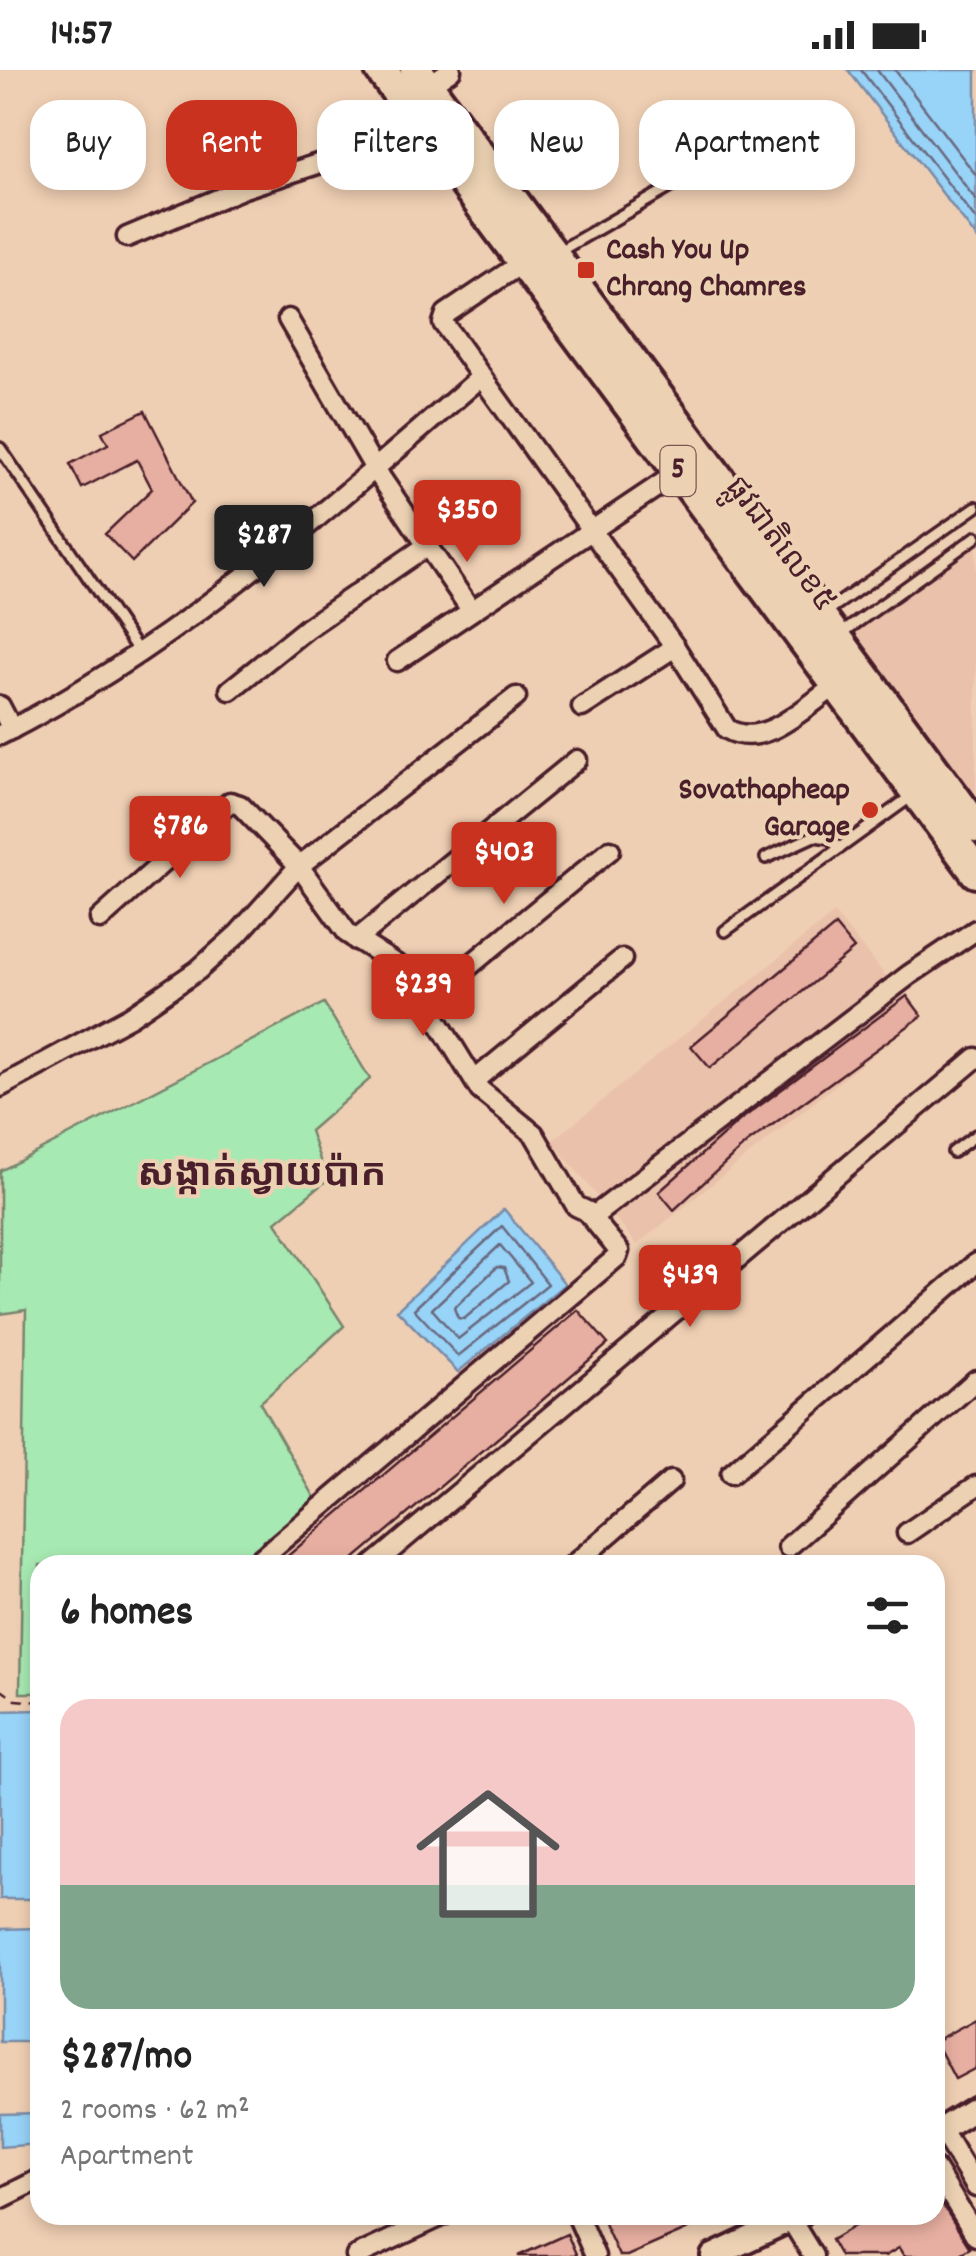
<!DOCTYPE html>
<html lang="en">
<head>
<meta charset="utf-8">
<style>
  :root { --surface:#fff; --page:#f6f6f6; --text:#222; --muted:#767676; --line:#e0e0e0; --accent:#c8321e }
  body { margin:0; font-family:Dekko,"Noto Sans Khmer",sans-serif; background:var(--page); color:var(--text); height:100vh; display:flex; flex-direction:column; font-size:38px; white-space:nowrap }
  * { box-sizing:border-box; margin:0 }
  p { font-size:32px; color:var(--muted) }
  .icon { flex:none; width:55px; height:55px; fill:none; stroke:currentColor; stroke-width:2; stroke-linecap:round; stroke-linejoin:round }
  .map { position:relative; flex:1; overflow:hidden }
  .panel { position:absolute; left:30px; top:1485px; width:915px; height:670px; display:flex; flex-direction:column; background:var(--surface); border-radius:30px; box-shadow:0 5px 15px #0003 }
  .panel>* { flex:none }
  .top-card { position:absolute; left:30px; top:30px; width:918px; height:90px; display:flex; gap:20px }
  .price { position:absolute; translate:-50% -85px; padding:0 22px; border-radius:10px; background:var(--accent); color:#fff; font-size:32px; line-height:65px; filter:drop-shadow(0 2px 5px #0008) }
  .price::after { content:''; position:absolute; left:50%; top:60px; width:30px; height:22px; margin-left:-15px; background:inherit; clip-path:polygon(0 0,100% 0,50% 100%) }
  .price.current { background:#222; color:#fff }
  ul { padding:0; list-style:none }
  li { display:grid; align-content:center; gap:20px; height:530px; padding:0 30px }
  li+li { border-top:2px solid var(--line) }
  li span { display:grid; place-items:center; height:310px; border-radius:30px; color:#555 }
  li>.icon { margin-inline-start:auto }
  span .icon { width:180px; height:180px; fill:#fffc; stroke-width:1 }
  li b { font-size:42px }
  h2 { display:flex; justify-content:space-between; align-items:center; height:120px; padding:0 30px; font-size:42px }
  .chip { padding:0 35px; border-radius:30px; background:var(--surface); box-shadow:0 5px 15px #0003; font-size:35px; line-height:90px }
  .chip.current { background:var(--accent); color:#fff }
  .status { display:flex; justify-content:space-between; align-items:center; height:70px; padding:0 50px; background:var(--surface); direction:ltr }
  .status svg { height:28px; fill:currentColor }
  .map>svg:first-child { display:block }
  .built { fill:#eac2ab }
  .green { fill:#a7e9b2; stroke:#78846e; stroke-width:2.5 }
  .water { fill:#98d3f8; stroke:#798ba6; stroke-width:2.5 }
  .lines { fill:none; stroke-linecap:round; stroke-linejoin:round }
  .shore { stroke:#69677d; stroke-width:2.5 }
  .building { fill:#e7afa1; stroke:#4a1f2b; stroke-width:2.5 }
  .lane-casing { stroke:#4a1f2b; stroke-width:16 }
  .street-casing { stroke:#4a1f2b; stroke-width:25 }
  .secondary-casing { stroke:#4a1f2b; stroke-width:30 }
  .highway-casing { stroke:#4a1f2b; stroke-width:38 }
  .path { stroke:#4a1f2b; stroke-width:2.5; stroke-dasharray:10 8; stroke-linecap:butt }
  .lane { stroke:#ecd2b3; stroke-width:9 }
  .street { stroke:#ecd2b3; stroke-width:18 }
  .secondary { stroke:#ecd2b3; stroke-width:22 }
  .highway { stroke:#ecd2b3; stroke-width:30 }
  .poi-dot { fill:#c8321e; stroke:#ecd2b3; stroke-width:4 }
  .labels { text-anchor:middle; dominant-baseline:central; stroke-width:8; stroke-linejoin:round; paint-order:stroke }
  .shield { fill:#ecd2b3; stroke:#7b5554; stroke-width:2.5 }
  .shield-label { font-size:30px; font-weight:bold; fill:#4a1f2b }
  .poi-label { font-size:32px; font-weight:bold; fill:#4a1f2b; stroke:#ecd2b3; text-anchor:start }
  .street-label { font-size:32px; fill:#4a1f2b; stroke:#ecd2b3 }
  .quarter-label { font-size:38px; font-weight:bold; fill:#4a1f2b; stroke:#ecd2b3 }
</style>
</head>
<body>
<div class="status"><b>14:57</b><svg viewBox="0 0 49 12"><path d="M0 12V9h3v3zM5 12V6h3v6zM10 12V3h3v9zM15 12V0h3v12zM26 1h20v11H26zM47 4h2v5h-2z"/></svg></div>
<div class="map">
<svg width="976" height="2186" viewBox="0 0 976 2186">
  <rect width="100%" height="100%" fill="#efcfb3"/>
  <filter id="ink" filterUnits="userSpaceOnUse"><feTurbulence type="fractalNoise" baseFrequency=".01" numOctaves="2"/><feDisplacementMap in="SourceGraphic" scale="20" xChannelSelector="R" yChannelSelector="G"/><feConvolveMatrix kernelMatrix="1 2 1 2 8 2 1 2 1" color-interpolation-filters="sRGB"/></filter>
  <g filter="url(#ink)">
    <g class="built">
      <path d="M976,474V725L856,562Z"/>
      <path d="M834,843L920,947L637,1175L552,1071Z"/>
    </g>
    <path class="green" d="M324,933L370,1009L310,1061L327,1110L276,1152L344,1256L260,1333L318,1433L246,1495H40V1623H20L26,1240L0,1244V1101Z"/>
    <g class="water">
      <path d="M848,0H976V167Z"/>
      <path d="M504,1139L565,1214L458,1302L397,1240Z"/>
      <path d="M40,1640V1829H0V1641Z"/>
      <path d="M40,1858V1972H0V1859Z"/>
      <path d="M40,2043V2074L0,2077V2044Z"/>
    </g>
    <g class="lines">
      <g class="shore">
        <path d="M861,0L976,150"/>
        <path d="M877,0L976,130"/>
        <path d="M895,0L976,105"/>
        <path d="M502,1156L548,1214L458,1286L414,1239Z"/>
        <path d="M500,1175L531,1212L458,1269L432,1239Z"/>
        <path d="M497,1197L504,1198L509,1211L464,1249L458,1248L454,1238Z"/>
      </g>
    </g>
    <g class="building">
      <path d="M145,341L192,433L132,492L105,464L152,419L137,390L82,418L70,394L108,374L102,362Z"/>
      <path d="M835,856L854,879L710,998L691,976Z"/>
      <path d="M907,926L922,946L746,1074L674,1140L659,1122L739,1051Z"/>
      <path d="M578,1240L608,1274L512,1356L347,1495H277Z"/>
      <path d="M976,1949V1998L955,2009L935,1971Z"/>
      <path d="M935,2123L970,2178L956,2186H904L899,2178L885,2186H840L831,2170L873,2145H935Z"/>
      <path d="M612,2145H720L627,2186H619L602,2149Z"/>
      <path d="M567,2164L577,2186H518Z"/>
    </g>
    <g class="lines">
      <defs>
        <g id="lane">
          <path d="M556,183L723,87"/>
          <path d="M0,378L139,582"/>
          <path d="M826,542L976,437"/>
          <path d="M838,566L976,467"/>
          <path d="M766,788L814,766L830,768L838,777"/>
          <path d="M725,861L913,725"/>
          <path d="M953,1082L976,1065"/>
        </g>
        <g id="street">
          <path d="M428,16L451,0"/>
          <path d="M127,167L244,118L330,90L411,41"/>
          <path d="M531,187L446,244L443,253L675,577L727,659C764,681 806,635 837,615"/>
          <path d="M288,249L375,399L471,540"/>
          <path d="M397,591L679,402"/>
          <path d="M230,620L307,558L425,477"/>
          <path d="M0,636L12,659"/>
          <path d="M582,637L675,577"/>
          <path d="M0,665C179,575 330,437 481,307"/>
          <path d="M100,849L230,732L240,735L299,796L348,864L407,901L480,1020L534,1064L576,1136L595,1145L909,905L976,860"/>
          <path d="M356,870L577,690"/>
          <path d="M428,930L610,780"/>
          <path d="M475,1010L622,889"/>
          <path d="M0,1017L131,946L198,900L238,864L299,796L516,627"/>
          <path d="M731,1404L976,1193"/>
          <path d="M907,1463L976,1416"/>
          <path d="M788,1477L976,1310"/>
          <path d="M253,1495L617,1187L619,1181L588,1143"/>
          <path d="M373,1495L976,988"/>
          <path d="M573,1495L671,1411"/>
          <path d="M941,2059L976,2117"/>
          <path d="M935,2099L976,2166"/>
          <path d="M0,2129L40,2109"/>
          <path d="M577,2145L595,2186"/>
          <path d="M791,2150L813,2186"/>
          <path d="M356,2186L444,2145"/>
        </g>
        <g id="secondary">
          <path d="M935,2063L976,2038"/>
          <path d="M713,2186L800,2145"/>
        </g>
        <g id="highway">
          <path d="M381,0L976,802"/>
          <path d="M416,0L976,757"/>
        </g>
      </defs>
      <use href="#lane" class="lane-casing"/>
      <use href="#street" class="street-casing"/>
      <use href="#secondary" class="secondary-casing"/>
      <use href="#highway" class="highway-casing"/>
      <path class="path" d="M0,1619L16,1630L40,1632"/>
      <use href="#lane" class="lane"/>
      <use href="#street" class="street"/>
      <use href="#secondary" class="secondary"/>
      <use href="#highway" class="highway"/>
    </g>
  </g>
  <g class="poi-dot">
    <rect x="576" y="190" width="20" height="20" rx="5"/>
    <circle cx="870" cy="740" r="10"/>
  </g>
  <g class="labels">
    <rect class="shield" x="660.5" y="376" width="35" height="50" rx="8"/>
    <g class="shield-label">
      <text x="678" y="401">5</text>
    </g>
    <g class="poi-label">
      <text x="606" y="182">Cash You Up<tspan x="606" dy="37">Chrang Chamres</tspan></text>
      <text x="850" y="722" text-anchor="end">Sovathapheap<tspan x="850" dy="37">Garage</tspan></text>
    </g>
    <g class="street-label">
      <text transform="translate(778 476) rotate(53)">ផ្លូវជាតិលេខ៥</text>
    </g>
    <g class="quarter-label">
      <text x="262" y="1107">សង្កាត់ស្វាយប៉ាក</text>
    </g>
  </g>
</svg>
<b class="price" style="left:467px;top:495px">$350</b>
<b class="price current" style="left:264px;top:520px">$287</b>
<b class="price" style="left:180px;top:811px">$786</b>
<b class="price" style="left:504px;top:837px">$403</b>
<b class="price" style="left:423px;top:969px">$239</b>
<b class="price" style="left:690px;top:1260px">$439</b>
<div class="top-card">
<a class="chip">Buy</a>
<a class="chip current">Rent</a>
<a class="chip">Filters</a>
<a class="chip">New</a>
<a class="chip">Apartment</a>
</div>
<section class="panel">
<h2>6 homes<svg class="icon" aria-label="filters" viewBox="0 0 24 24"><path d="M4 7h16M4 17h16"/><circle cx="9" cy="7" r="2"/><circle cx="15" cy="17" r="2"/></svg></h2>
<ul>
<li><span style="background:linear-gradient(#f6c9c9 60%,#7fa58c 0)"><svg class="icon" aria-label="home" viewBox="0 0 24 24"><path d="M3 11l9-7 9 7M6 9v11h12V9"/></svg></span><div><b>$287/mo</b><p>2 rooms · 62 m²</p><p>Apartment</p></div></li>
</ul>
</section>
</div>
</body>
</html>
